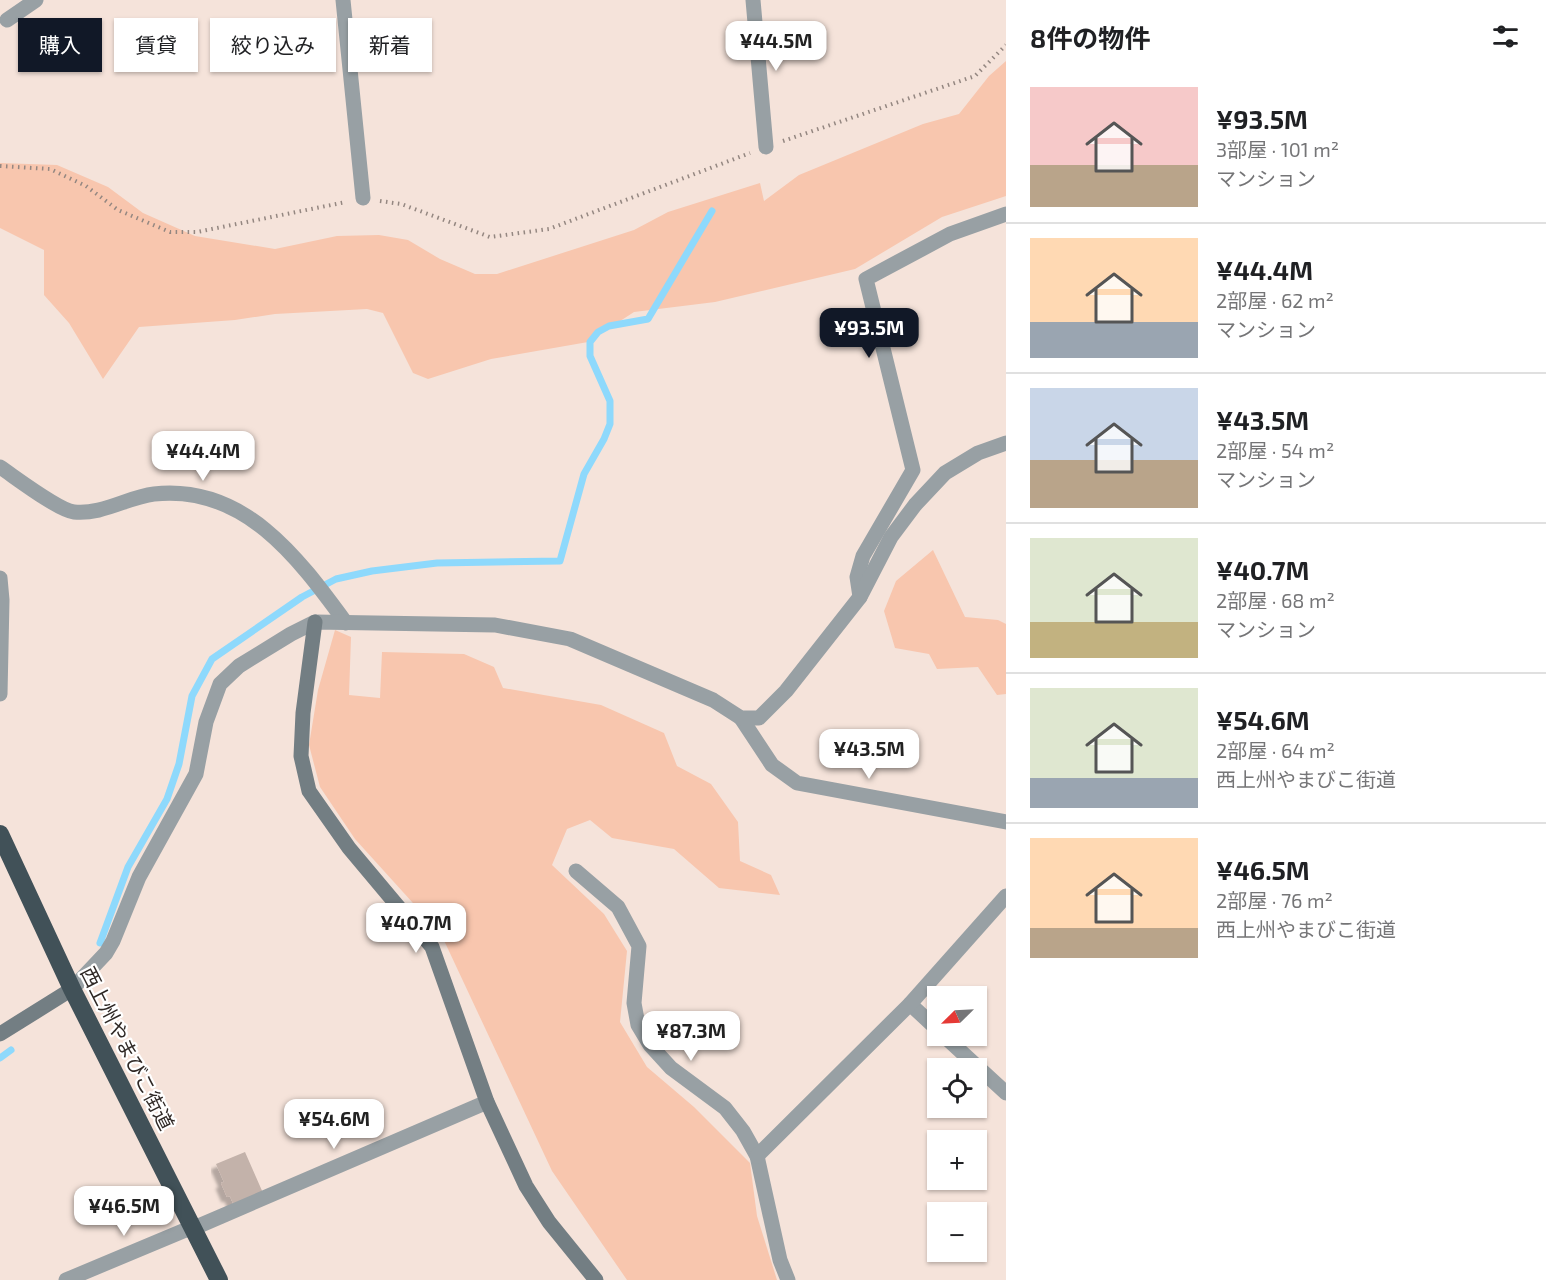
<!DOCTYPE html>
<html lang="ja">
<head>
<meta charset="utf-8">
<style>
  :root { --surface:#fff; --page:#f2f2f2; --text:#202124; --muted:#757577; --line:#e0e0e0; --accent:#111827 }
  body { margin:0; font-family:"Exo 2","Noto Sans JP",sans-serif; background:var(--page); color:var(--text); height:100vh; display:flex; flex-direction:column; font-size:22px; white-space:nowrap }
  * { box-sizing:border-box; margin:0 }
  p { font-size:20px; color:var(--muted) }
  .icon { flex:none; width:33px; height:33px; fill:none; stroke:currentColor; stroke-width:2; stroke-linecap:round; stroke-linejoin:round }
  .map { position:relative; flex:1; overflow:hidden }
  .side { display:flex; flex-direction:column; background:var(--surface); width:540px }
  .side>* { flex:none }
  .guide { position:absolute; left:18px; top:18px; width:570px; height:54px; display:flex; gap:12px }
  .needle { width:39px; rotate:246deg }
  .tools { position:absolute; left:927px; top:986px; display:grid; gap:12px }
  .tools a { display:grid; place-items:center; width:60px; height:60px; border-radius:0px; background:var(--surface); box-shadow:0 2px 4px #0004; font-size:30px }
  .price { position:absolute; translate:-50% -51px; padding:0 14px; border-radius:12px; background:#fff; color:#222; font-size:20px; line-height:39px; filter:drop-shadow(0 2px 3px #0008) }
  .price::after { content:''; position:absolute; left:50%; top:36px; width:18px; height:14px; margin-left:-9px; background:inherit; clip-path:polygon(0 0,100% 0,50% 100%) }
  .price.current { background:var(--accent); color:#fff }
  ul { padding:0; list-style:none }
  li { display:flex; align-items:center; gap:18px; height:150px; padding:0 24px }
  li+li { border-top:2px solid var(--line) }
  li span { display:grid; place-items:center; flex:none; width:168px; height:120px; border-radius:0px; color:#555 }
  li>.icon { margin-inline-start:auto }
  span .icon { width:72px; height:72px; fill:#fffc; stroke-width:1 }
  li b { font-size:26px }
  h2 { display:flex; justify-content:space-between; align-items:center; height:72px; padding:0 24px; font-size:26px }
  .pill { padding:0 21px; border-radius:0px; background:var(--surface); box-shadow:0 2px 4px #0004; font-size:21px; line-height:54px }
  .pill.current { background:var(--accent); color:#fff }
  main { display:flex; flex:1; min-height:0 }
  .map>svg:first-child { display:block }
  .green { fill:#f8c6ae }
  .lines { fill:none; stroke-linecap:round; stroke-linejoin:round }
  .stream { stroke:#8ed9fc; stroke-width:7 }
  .building { fill:#c3b2aa; filter:url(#shadow) }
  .path { stroke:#948781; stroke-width:4; stroke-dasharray:1.5 4.5; stroke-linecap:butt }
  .street { stroke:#98a0a4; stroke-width:15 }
  .secondary { stroke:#737e83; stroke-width:15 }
  .highway { stroke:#415158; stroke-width:18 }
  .labels { text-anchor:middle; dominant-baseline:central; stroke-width:4.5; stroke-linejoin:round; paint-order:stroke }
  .street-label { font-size:20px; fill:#2f2825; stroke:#fff }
</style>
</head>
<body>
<main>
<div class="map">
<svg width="1006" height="1280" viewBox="0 0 1006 1280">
  <defs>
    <filter id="shadow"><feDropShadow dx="-5.5" dy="5.5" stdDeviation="1.5" flood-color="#0004"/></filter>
  </defs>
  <rect width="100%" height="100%" fill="#f5e3da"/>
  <g class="green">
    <path d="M1006,61V196L942,217L855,269L715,302L634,312L588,342L491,359L428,379L413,373L383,313L367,309L275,314L235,320L139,327L103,379L69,323L44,295V250L0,228V163L57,165L108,187L143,213L195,236L275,249L337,236L379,235L408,240L440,259L475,274H497L634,230L668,212L760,183L764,201L799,175L923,124L959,114L989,76Z"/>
    <path d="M933,550L965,617L998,620L1006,624V694L997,695L978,667L937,669L929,654L895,648L884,611L896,581Z"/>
    <path d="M335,630L351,637L349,695L380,698L382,652L464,654L494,667L503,688L601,705L664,733L677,766L711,784L738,822L740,861L771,875L780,895L719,888L674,849L612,838L590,820L567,829L552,865L604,914L627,951L620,1022L647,1067L694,1107L750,1163L757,1216L777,1280H627L552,1171L441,934L355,839L320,787L309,745L318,690Z"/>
  </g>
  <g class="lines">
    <g class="stream">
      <path d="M100,943L128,867L167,799L179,764L192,696L212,659L302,597L336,579L372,571L437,563L560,561L584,474L604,439L610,424V401L590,356V342L598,332L609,326L648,319L712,211"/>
      <path d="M0,1058L11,1050"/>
    </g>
  </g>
  <path class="building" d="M245,1152L263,1193L234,1206L230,1196L227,1197L221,1183L224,1182L216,1164Z"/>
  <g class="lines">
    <g class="path">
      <path d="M783,141L975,76L1006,45"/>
      <path d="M0,166L50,169L86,186L118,210L170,232H197L346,202"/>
      <path d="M380,201L401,204L490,237L549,229L750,153"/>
    </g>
    <g class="street">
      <path d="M343,0L363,198"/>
      <path d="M753,0L766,147"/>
      <path d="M7,20L36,0"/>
      <path d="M0,467C15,477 58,510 74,512C102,515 128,497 154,494C245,484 299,559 346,623"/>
      <path d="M0,578L2,600L0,694"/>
      <path d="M860,597L857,577L863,556L913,470L866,279L950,234L1006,214"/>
      <path d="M741,718L772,765L797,783L1006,822"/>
      <path d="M576,871L618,907L639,946L634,1003L638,1025L650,1045L671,1068L725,1108L743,1131L757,1156L780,1260L788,1280"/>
      <path d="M72,989L106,953L113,941L139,877L196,774L206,722L220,684L239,666L291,634L315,622L495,625L570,639L713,700L741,718H759L786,691L860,597L891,537L915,505L945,473L978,453L1006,443"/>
      <path d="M910,1004L938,1030"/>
      <path d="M943,1035L1006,1093"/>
      <path d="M757,1156L910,1004L1006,896"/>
      <path d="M66,1280L183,1231L194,1228L487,1102"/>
    </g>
    <g class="secondary">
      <path d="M315,622L303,713L301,756L309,791L349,848L432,947L487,1102L526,1186L549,1222L596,1280"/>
      <path d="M0,1034L72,989"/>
    </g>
    <path class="highway" d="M0,834L72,989L219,1280"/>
  </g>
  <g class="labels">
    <g class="street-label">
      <text transform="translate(128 1048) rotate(63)">西上州やまびこ街道</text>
    </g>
  </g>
</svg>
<div class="tools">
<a><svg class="needle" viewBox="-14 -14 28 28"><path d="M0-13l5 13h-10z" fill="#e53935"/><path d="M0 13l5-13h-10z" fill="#757577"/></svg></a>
<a><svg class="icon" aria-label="locate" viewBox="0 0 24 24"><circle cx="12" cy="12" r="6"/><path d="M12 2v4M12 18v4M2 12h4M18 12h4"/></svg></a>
<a>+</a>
<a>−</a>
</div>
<b class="price" style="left:776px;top:72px">¥44.5M</b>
<b class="price current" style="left:869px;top:359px">¥93.5M</b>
<b class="price" style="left:203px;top:482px">¥44.4M</b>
<b class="price" style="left:869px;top:780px">¥43.5M</b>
<b class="price" style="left:416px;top:954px">¥40.7M</b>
<b class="price" style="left:691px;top:1062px">¥87.3M</b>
<b class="price" style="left:334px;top:1150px">¥54.6M</b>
<b class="price" style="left:124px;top:1237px">¥46.5M</b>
<div class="guide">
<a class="pill current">購入</a>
<a class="pill">賃貸</a>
<a class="pill">絞り込み</a>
<a class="pill">新着</a>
</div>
</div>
<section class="side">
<h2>8件の物件<svg class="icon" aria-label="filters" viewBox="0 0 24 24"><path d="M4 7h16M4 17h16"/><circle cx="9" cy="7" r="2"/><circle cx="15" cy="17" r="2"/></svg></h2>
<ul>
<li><span style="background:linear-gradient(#f6c9c9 65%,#b9a48a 0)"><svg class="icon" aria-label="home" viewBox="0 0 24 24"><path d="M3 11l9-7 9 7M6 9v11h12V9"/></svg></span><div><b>¥93.5M</b><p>3部屋 · 101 m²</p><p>マンション</p></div></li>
<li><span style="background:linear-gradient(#ffd9b3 70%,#9aa5b1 0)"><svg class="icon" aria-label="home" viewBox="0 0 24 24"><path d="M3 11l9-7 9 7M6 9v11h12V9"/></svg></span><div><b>¥44.4M</b><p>2部屋 · 62 m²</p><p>マンション</p></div></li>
<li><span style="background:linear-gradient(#c9d6e8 60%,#b9a48a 0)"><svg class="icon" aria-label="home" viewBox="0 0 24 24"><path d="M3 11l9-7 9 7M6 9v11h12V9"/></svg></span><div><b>¥43.5M</b><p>2部屋 · 54 m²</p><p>マンション</p></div></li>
<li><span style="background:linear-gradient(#dfe7d0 70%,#c2b280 0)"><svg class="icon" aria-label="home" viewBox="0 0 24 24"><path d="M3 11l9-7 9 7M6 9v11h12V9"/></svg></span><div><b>¥40.7M</b><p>2部屋 · 68 m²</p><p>マンション</p></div></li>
<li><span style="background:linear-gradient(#dfe7d0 75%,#9aa5b1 0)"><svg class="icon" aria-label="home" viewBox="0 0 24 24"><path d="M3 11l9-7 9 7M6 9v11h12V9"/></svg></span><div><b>¥54.6M</b><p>2部屋 · 64 m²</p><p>西上州やまびこ街道</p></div></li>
<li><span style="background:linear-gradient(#ffd9b3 75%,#b9a48a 0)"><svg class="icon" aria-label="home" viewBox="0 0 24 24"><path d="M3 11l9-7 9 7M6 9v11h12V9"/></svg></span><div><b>¥46.5M</b><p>2部屋 · 76 m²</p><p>西上州やまびこ街道</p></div></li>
</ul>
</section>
</main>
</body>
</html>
